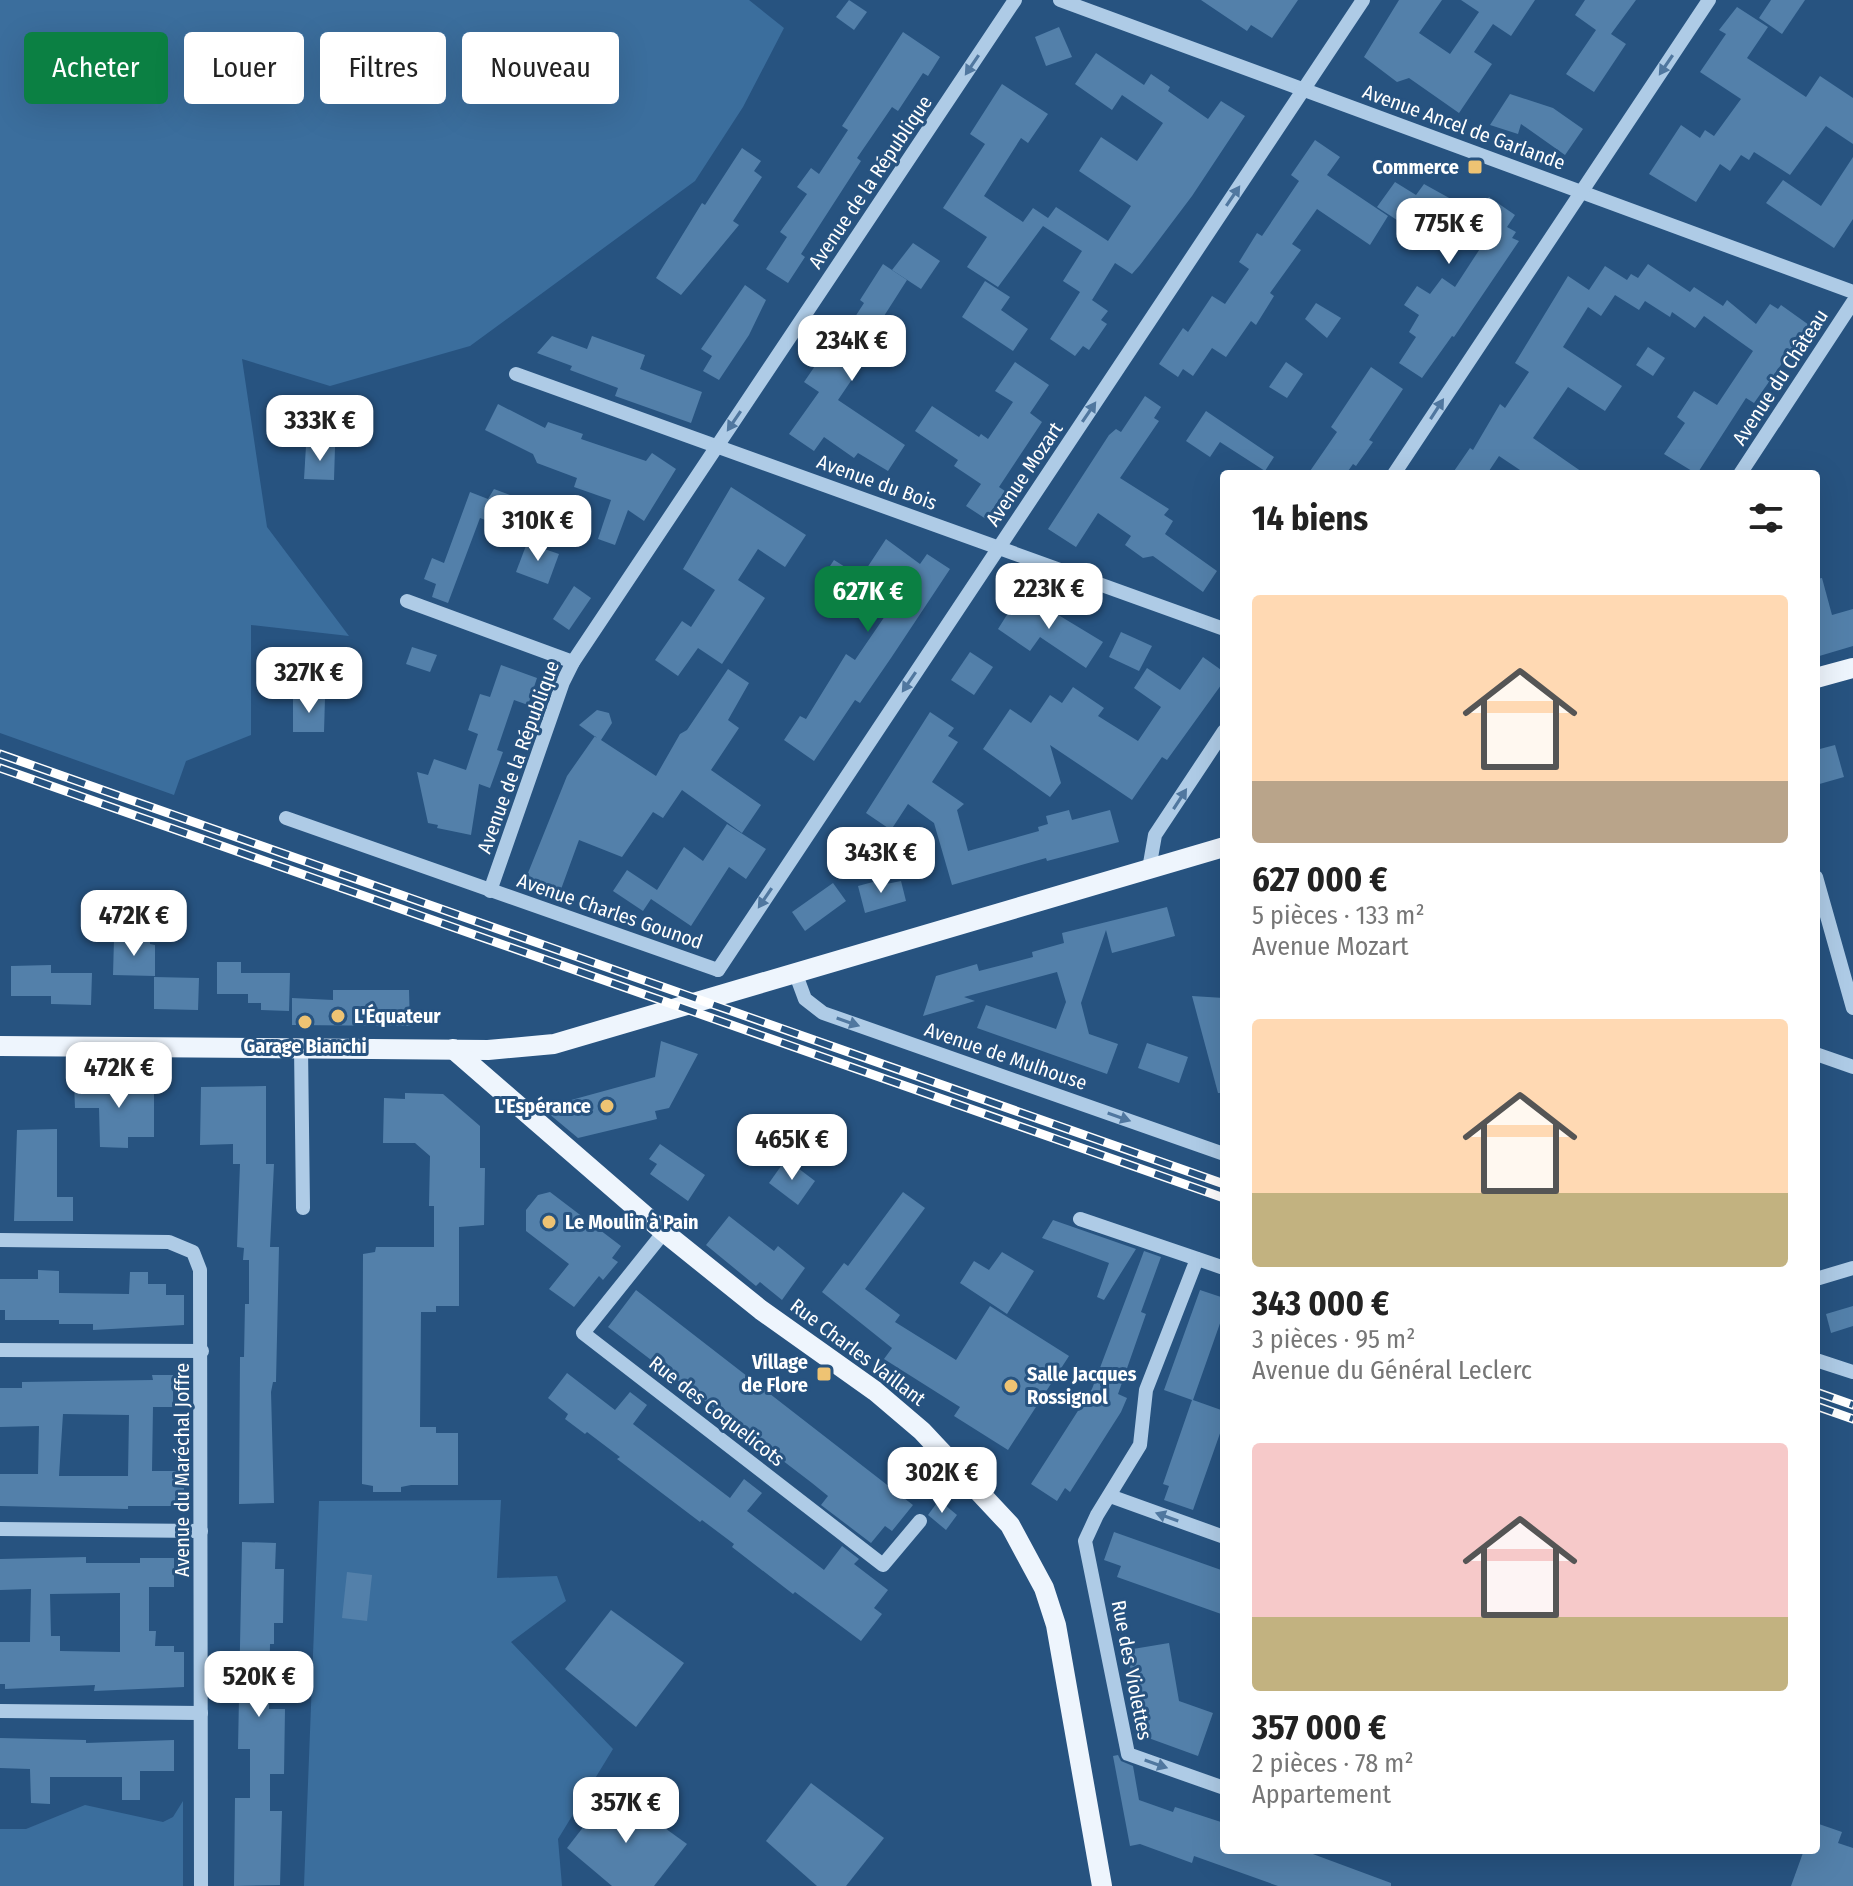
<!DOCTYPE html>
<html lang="fr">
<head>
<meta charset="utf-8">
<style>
  :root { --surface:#fff; --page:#f2f2f2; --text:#222; --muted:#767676; --accent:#0b8043 }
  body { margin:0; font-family:"Fira Sans Condensed",sans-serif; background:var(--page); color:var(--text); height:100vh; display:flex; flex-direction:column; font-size:30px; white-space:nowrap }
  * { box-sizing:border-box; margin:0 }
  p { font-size:26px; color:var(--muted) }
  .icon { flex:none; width:44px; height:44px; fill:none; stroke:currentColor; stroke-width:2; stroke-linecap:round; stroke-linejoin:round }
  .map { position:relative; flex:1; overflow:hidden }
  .side { position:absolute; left:1220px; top:470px; width:600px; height:1384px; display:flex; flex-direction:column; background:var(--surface); border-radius:8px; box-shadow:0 8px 32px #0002 }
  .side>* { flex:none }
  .banner { position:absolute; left:24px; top:32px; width:760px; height:72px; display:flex; gap:16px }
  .price { position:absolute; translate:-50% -68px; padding:0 18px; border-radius:16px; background:#fff; color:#222; font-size:26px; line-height:52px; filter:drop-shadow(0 2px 4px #0008) }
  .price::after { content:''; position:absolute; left:50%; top:48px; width:24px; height:18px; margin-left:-12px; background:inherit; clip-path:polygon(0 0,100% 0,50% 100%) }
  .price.on { background:var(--accent); color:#fff }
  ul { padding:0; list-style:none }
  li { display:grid; align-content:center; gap:16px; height:424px; padding:0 32px }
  li span { display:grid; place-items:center; height:248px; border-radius:8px; color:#555 }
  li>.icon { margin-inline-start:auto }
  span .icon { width:144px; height:144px; fill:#fffc; stroke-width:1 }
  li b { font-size:34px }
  h2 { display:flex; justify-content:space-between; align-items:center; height:96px; padding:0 32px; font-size:34px }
  .chip { padding:0 28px; border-radius:8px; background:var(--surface); box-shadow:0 8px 32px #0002; font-size:28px; line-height:72px }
  .chip.on { background:var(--accent); color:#fff }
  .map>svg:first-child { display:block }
  .green { fill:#3b6e9d }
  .building { fill:#5380aa; fill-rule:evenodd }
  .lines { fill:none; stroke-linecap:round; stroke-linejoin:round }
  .minor { stroke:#aecbe6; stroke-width:14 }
  .major { stroke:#eef5fd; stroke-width:20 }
  .rail-casing { stroke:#fff; stroke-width:9 }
  .rail { stroke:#275380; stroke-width:6; stroke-dasharray:18; stroke-linecap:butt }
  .oneway { fill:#50779f }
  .poi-dot { fill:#eec373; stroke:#275380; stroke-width:3 }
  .labels { text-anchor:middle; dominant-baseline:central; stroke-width:6; stroke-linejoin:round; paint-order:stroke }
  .street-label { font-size:20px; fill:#fff; stroke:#275380 }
  .poi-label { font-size:20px; font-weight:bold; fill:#fff; stroke:#275380; text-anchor:end }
</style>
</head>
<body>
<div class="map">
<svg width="1853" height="1886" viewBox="0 0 1853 1886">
  <rect width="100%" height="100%" fill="#275380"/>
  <g class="green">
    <path d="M0,0H749L784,28L743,107L695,181L470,346L330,386L242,359L267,527L349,636L251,625V735L186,761L174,795L0,733Z"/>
    <path d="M501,1500L497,1578L557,1576L566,1601L511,1642L613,1749L558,1839L562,1886H304L319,1501Z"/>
    <path d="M183,1801V1886H0V1829H26L85,1805L163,1822L173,1817Z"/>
  </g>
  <g class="building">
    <path d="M849,0L867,12L854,30L836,17Z"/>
    <path d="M1201,0H1298L1272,38L1251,25L1247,31Z"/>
    <path d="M1399,0H1442L1419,33L1450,54L1479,12L1461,0H1535L1511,36L1493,24L1474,52L1492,64L1459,113L1409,78L1397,82L1364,57Z"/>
    <path d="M1585,0H1636L1611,34L1626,44L1594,92L1566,74L1596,30L1575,15Z"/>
    <path d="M1771,0H1805L1782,34L1759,18Z"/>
    <path d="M1737,7L1768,27L1747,58L1806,97L1820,76L1853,98V144L1826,126L1790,175L1754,152L1749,160L1741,155L1730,171L1720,164L1696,202L1649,174L1681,125L1700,138L1705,130L1714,136L1741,99L1700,72L1726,34L1719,30Z"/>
    <path d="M1059,27L1072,57L1046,66L1035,37Z"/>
    <path d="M903,32L940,57L928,76L923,73L898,111L892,107L857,158L861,161L801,254L805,257L788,283L766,269L787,237L780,232L807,194L797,187L811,168L819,174L848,130L842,126Z"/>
    <path d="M1096,53L1144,85L1151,74L1170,87L1168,91L1208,119L1221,101L1245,116L1192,196L1140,265L1132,274L1115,263L1092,300L1089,298L1108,311L1101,320L1107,324L1089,350L1083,346L1075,356L1050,339L1080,292L1063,281L1082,251L1043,226L998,287L967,267L987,237L943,208L985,144L970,134L1002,84L1048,114L1028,143L1021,138L984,196L1023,222L1033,208L1048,218L1056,207L1108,241L1131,206L1079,171L1101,137L1137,161L1163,123L1122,95L1112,110L1075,84Z"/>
    <path d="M1510,94L1553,108L1583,129L1565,155L1521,124L1518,134L1490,125Z"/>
    <path d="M1315,140L1340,157L1327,175L1388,216L1370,245L1317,209L1292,244L1301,250L1270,293L1274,296L1256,325L1251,321L1226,357L1212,348L1193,376L1183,369L1178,377L1159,364L1183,328L1188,332L1212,296L1225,304L1249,269L1239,262L1257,233L1262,236L1299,181L1291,175Z"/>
    <path d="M742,148L761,161L754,171L762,177L733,221L739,225L681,295L656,278L702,203L705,205Z"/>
    <path d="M1853,157V219L1834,248L1766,203L1783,180L1821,206Z"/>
    <path d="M1395,182L1416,195L1424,184L1478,214L1489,197L1515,215L1507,227L1516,232L1512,238L1519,241L1454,337L1452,336L1422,378L1399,363L1416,337L1409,332L1419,315L1404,305L1417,286L1430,294L1442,278L1455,287L1483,244L1448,220L1432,243L1377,207Z"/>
    <path d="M913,243L940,261L921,289L892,270Z"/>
    <path d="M883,264L907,280L877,327L884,332L838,400L905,445L888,471L858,453L854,458L824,437L814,451L789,434L819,392L804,382L826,350L831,354L864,303L860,300Z"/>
    <path d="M1648,264L1690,292L1694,287L1723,306L1727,300L1756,324L1770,304L1778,309L1781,305L1809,325L1754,403L1746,398L1697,474L1664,454L1685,423L1677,417L1694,391L1717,405L1753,351L1704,316L1695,328L1672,312L1670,317L1645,301L1639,310L1615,295L1601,316L1588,307L1563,347L1622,386L1605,411L1568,387L1533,438L1585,474H1526L1499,456L1487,474H1452L1470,448L1473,450L1500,404L1505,408L1529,372L1515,363L1568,276L1589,290L1605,266L1627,280L1631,274L1638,278Z"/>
    <path d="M985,281L1010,297L1001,310L1028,329L1013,351L962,317Z"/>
    <path d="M745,285L766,300L749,335L719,380L703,371L712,356L701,349Z"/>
    <path d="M1316,303L1341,318L1327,338L1305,319Z"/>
    <path d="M552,336L587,349L592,336L645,355L640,369L702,392L691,423L615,396L618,388L570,370L572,366L537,353Z"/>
    <path d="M1648,347L1665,358L1653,376L1636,365Z"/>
    <path d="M1015,362L1049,385L1030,413L1042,422L999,487L1005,491L986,519L966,506L981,484L954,466L958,460L915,431L932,406L979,437L981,434L988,439L1013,402L995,391Z"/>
    <path d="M1286,362L1303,374L1287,398L1269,387Z"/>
    <path d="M1371,367L1403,389L1369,440L1373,442L1356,466L1353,464L1346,474H1308L1337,432L1331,427Z"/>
    <path d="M1145,396L1161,407L1154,418L1159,421L1120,478L1169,509L1164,515L1173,521L1165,534L1217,571L1203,592L1153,556L1143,558L1125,545L1131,536L1098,513L1076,547L1048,529L1109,435L1116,429L1121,432Z"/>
    <path d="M498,404L545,428L548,422L583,434L581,439L646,461L652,453L676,469L644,521L628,510L615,545L598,539L611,500L574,487L577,478L537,463L533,454L485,430Z"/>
    <path d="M1206,411L1274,457L1265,471L1220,442L1210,457L1186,441Z"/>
    <path d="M306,446L335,447L334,480L304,479Z"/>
    <path d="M731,487L806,535L785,567L758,549L738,580L765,598L722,664L698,648L678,676L655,660L682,621L691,627L715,590L683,569Z"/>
    <path d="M494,489L534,504L522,534L480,518L448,603L432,597L436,584L424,579L432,558L444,563L470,492L488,499Z"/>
    <path d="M886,539L920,564L927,554L950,569L891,658L860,703L855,700L814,761L784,740L800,716L806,719L846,654L855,660L885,616L851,593L843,605L816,587L834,560L861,577Z"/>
    <path d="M527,543L559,554L548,584L516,572Z"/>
    <path d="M1822,578L1832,615L1853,609V646L1816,657V579Z"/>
    <path d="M574,586L591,598L569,630L553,619Z"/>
    <path d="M1027,596L1103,642L1086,668L1040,637L1030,651L998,629L1015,602L1021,605Z"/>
    <path d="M1121,632L1152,646L1139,671L1109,657Z"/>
    <path d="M412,647L437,655L430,672L406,664Z"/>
    <path d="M970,652L993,667L974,695L951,680Z"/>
    <path d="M1203,657L1224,672V681L1167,760L1162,757L1132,800L1050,745L1061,783L1050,797L983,749L1010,709L1031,723L1050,695L1062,703L1073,687L1104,708L1098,716L1138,741L1161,707L1134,688L1147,668L1180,690Z"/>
    <path d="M501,665L537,678L528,705L514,700L497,750L503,752L490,788L479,784L471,835L437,828L438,825L428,823L417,772L428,775L434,759L466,770L478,734L468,730L480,694L490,697Z"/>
    <path d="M728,669L749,683L728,720L739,728L711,770L761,805L742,833L682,790L663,818L653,812L622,857L579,840L560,892L526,878L567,776L595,736L597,738L579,725L597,710L609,713L612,723L601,740L656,776L680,734L687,730Z"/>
    <path d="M293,697L325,698L324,732H293Z"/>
    <path d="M930,712L954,728L948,736L958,742L932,782L964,804L957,810L968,851L1039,831L1038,827L1048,824L1046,816L1069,810L1072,820L1110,810L1119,842L1047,861L1046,858L952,885L934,823L908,804L891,830L866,813Z"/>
    <path d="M1835,745L1844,777L1816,785V750Z"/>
    <path d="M727,824L766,849L746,879L729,867L691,926L651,899L643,911L613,891L627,870L657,890L684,847L703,861Z"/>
    <path d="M884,879L886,884L901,881L906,901L865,913L858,886Z"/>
    <path d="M833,883L846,901L805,931L792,912Z"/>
    <path d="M1167,907L1175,936L1112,953L1106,930L1081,1003L1089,1034L1118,1044L1107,1074L977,1028L986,1005L1056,1029L1066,1002L1057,972L964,997L975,1001L923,1016L936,976L977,964L979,971L1033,957L1032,952L1064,943L1062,933Z"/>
    <path d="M114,939H150V944L155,945V976L113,975Z"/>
    <path d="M217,962H241V973H290L289,1011L261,1010V1003H248V994H217Z"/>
    <path d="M51,965V973H92L91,1005L51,1004V996H11V966Z"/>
    <path d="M154,977L199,978L198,1010L154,1009Z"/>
    <path d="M333,990H409L410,1026L292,1025V998L333,1000Z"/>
    <path d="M1192,996L1224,998V1093H1218Z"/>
    <path d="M661,1041L698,1054L669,1108L655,1111L657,1119L578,1138L542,1108L655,1077Z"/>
    <path d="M1147,1043L1188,1057L1179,1083L1138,1068Z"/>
    <path d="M74,1082H154V1137H128V1148L100,1147L99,1108H75Z"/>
    <path d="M266,1086V1164H274L270,1247H279L276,1382H273L271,1392L274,1503L239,1504L240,1357H244L245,1304H249V1260H243L244,1248L237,1247L240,1164H233V1144L200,1145L201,1087Z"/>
    <path d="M405,1093L443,1094L480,1126V1168H485L484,1225L459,1227V1306H436V1312H421L420,1427H436V1433H458V1485H411L401,1487V1492H373V1486L362,1484L363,1254L375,1252L376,1247H434V1206H429L430,1156L415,1143H383L384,1098L405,1099Z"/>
    <path d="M57,1129V1197H73V1221H14L17,1130Z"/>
    <path d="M660,1144L705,1175L688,1201L650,1174L657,1164L649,1159Z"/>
    <path d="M786,1159L815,1181L798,1205L769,1183Z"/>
    <path d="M550,1192L621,1246L612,1258L618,1262L603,1280L599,1276L574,1307L549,1289L569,1264L526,1231V1210L538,1195Z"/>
    <path d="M903,1192L925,1208L865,1289L900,1315L895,1322L956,1360L990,1306L1069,1356L1008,1450L954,1416L960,1407L884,1359L892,1348L822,1292L844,1263L848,1266Z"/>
    <path d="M729,1216L774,1251L778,1246L805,1268L782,1300L760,1282L756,1286L706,1245Z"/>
    <path d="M1053,1220L1136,1249L1104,1300L1097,1297L1109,1263L1042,1238Z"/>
    <path d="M1144,1251L1161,1257L1141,1312L1146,1314L1118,1394L1127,1398L1121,1412L1070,1492L1065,1488L1057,1501L1031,1484L1092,1389Z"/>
    <path d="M1002,1252L1034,1271L1007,1314L960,1283L974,1261L989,1270Z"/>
    <path d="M38,1270L59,1271V1293L129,1294L130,1272H148V1284H166V1295H184V1325L93,1330V1324H59V1320H5V1310H0V1279H38Z"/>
    <path d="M636,1290L913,1505L892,1531L885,1526L871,1543L821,1505L828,1496L812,1483L608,1327Z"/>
    <path d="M1200,1290L1224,1298V1312L1193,1400L1224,1411V1422L1193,1510L1164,1500L1169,1486L1163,1484L1192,1400L1164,1390Z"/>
    <path d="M1853,1306V1326L1831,1333L1826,1314Z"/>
    <path d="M567,1373L615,1410L630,1392L647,1405L633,1424L730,1498L744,1479L762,1493L747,1511L824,1570L842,1546L859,1559L854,1564L888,1590L874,1608L882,1614L861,1641L795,1592L793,1594L732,1547L734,1544L702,1520L700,1522L617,1459L620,1457L587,1432L585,1434L565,1419L568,1414L548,1398Z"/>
    <path d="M152,1375H173V1407H153L152,1471H184V1506H128V1509L0,1506V1474H38L39,1426L0,1427V1388H22V1382L153,1380ZM63,1414L129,1415L128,1476H59Z"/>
    <path d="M939,1500L957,1515L946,1530L928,1515Z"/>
    <path d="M1114,1532L1224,1571V1615L1117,1577L1121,1566L1104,1560Z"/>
    <path d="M242,1542L276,1543L275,1569H284L283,1623H274V1644H270L269,1709H285L284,1774H270V1811H282L280,1885L234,1886L235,1798H250V1749H238Z"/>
    <path d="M86,1557V1563H140V1558H174V1587H149V1631H156L155,1646H174V1652H184V1687L94,1691L95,1685L5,1689V1684H0V1642H30L31,1589L0,1590V1559ZM120,1593V1652L60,1651V1636H51L50,1594Z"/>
    <path d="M347,1572L372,1575L367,1621L342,1618Z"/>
    <path d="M611,1610L684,1663L636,1727L565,1669Z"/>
    <path d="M1169,1643L1179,1701L1213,1713L1198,1756L1143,1736L1127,1650Z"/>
    <path d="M0,1738L86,1740V1743L174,1740V1771H140V1800H122V1777H50V1804L31,1803L30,1769L0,1768Z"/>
    <path d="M1118,1755L1121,1761L1133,1766L1139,1800L1173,1812L1175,1807L1224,1823V1850H1302L1391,1883V1886H1278L1194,1856L1192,1863L1140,1844L1130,1846L1113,1756Z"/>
    <path d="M811,1783L884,1838L846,1886H817L766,1841Z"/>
    <path d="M612,1790L687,1844L654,1886H612L567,1848Z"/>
    <path d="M1816,1823L1842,1832L1838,1843L1853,1848V1886H1791L1804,1850H1816Z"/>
  </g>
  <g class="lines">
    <g class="minor">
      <path d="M1060,0L1853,292"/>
      <path d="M516,374L1224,629"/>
      <path d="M1394,474L1709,0"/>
      <path d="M1740,474L1853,302"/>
      <path d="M407,601L573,662"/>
      <path d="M286,818L718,970"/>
      <path d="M1149,869L1155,835L1224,731"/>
      <path d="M1816,877L1853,1008"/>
      <path d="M490,891L563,682L573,662L1015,0"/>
      <path d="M718,970L1363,0"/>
      <path d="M795,972L805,999L823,1013L1224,1154"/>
      <path d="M301,1047L303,1208"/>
      <path d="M1816,1054L1853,1067"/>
      <path d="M1080,1219L1224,1268"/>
      <path d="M664,1232L583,1333L883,1565L920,1521"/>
      <path d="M0,1240L169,1242L193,1252L200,1270L201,1886"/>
      <path d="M1197,1259L1146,1390L1140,1445L1097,1515L1085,1541L1128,1754L1224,1788"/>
      <path d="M1816,1279L1853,1268"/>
      <path d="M0,1350L202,1351"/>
      <path d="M1816,1360L1853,1372"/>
      <path d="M1110,1496L1224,1537"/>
      <path d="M0,1529L201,1531"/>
      <path d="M0,1711L201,1713"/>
    </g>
    <g class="major">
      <path d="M1816,678L1853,668"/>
      <path d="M0,1046L488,1050L554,1044L1224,847"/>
      <path d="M453,1049L664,1232L761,1310L875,1391L922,1431L1010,1525L1044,1588L1056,1625L1102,1886"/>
    </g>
    <defs>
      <g id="rail">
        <path d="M0,754L1224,1184"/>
        <path d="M0,768L1224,1198"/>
        <path d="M1816,1392L1853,1405"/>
        <path d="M1816,1406L1853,1419"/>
      </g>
    </defs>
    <use href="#rail" class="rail-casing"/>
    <use href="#rail" class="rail"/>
  </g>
  <defs><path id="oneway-solid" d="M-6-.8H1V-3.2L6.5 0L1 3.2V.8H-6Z" transform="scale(2)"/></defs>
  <g class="oneway">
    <use href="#oneway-solid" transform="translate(972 65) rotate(124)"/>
    <use href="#oneway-solid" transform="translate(1666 65) rotate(124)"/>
    <use href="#oneway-solid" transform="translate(1233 196) rotate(-56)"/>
    <use href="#oneway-solid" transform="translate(1437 409) rotate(-57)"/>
    <use href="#oneway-solid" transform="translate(1089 412) rotate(-56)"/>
    <use href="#oneway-solid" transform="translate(734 421) rotate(124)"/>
    <use href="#oneway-solid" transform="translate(909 682) rotate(124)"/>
    <use href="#oneway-solid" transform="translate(1180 799) rotate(-57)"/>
    <use href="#oneway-solid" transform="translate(765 898) rotate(124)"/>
    <use href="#oneway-solid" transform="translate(848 1022) rotate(19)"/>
    <use href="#oneway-solid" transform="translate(1119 1117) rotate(19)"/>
    <use href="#oneway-solid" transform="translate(1167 1517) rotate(-160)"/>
    <use href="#oneway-solid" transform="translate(1156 1764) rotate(19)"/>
  </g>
  <g class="poi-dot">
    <rect x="1467" y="159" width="16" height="16" rx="4"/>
    <circle cx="338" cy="1016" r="8"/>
    <circle cx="305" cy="1022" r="8"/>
    <circle cx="607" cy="1106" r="8"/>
    <circle cx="549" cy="1222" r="8"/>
    <rect x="816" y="1366" width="16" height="16" rx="4"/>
    <circle cx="1011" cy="1386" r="8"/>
  </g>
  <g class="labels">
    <g class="street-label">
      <text transform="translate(1464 127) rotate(20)">Avenue Ancel de Garlande</text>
      <text transform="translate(870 182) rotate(-56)">Avenue de la République</text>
      <text transform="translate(1780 377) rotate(-57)">Avenue du Château</text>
      <text transform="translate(1024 474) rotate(-56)">Avenue Mozart</text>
      <text transform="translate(877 482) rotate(20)">Avenue du Bois</text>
      <text transform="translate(518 757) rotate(-70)">Avenue de la République</text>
      <text transform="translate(610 911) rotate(19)">Avenue Charles Gounod</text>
      <text transform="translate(1006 1056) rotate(19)">Avenue de Mulhouse</text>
      <text transform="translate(858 1352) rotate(37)">Rue Charles Vaillant</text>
      <text transform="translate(717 1411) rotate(38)">Rue des Coquelicots</text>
      <text transform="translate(182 1470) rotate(-90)">Avenue du Maréchal Joffre</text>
      <text transform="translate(1132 1670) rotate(79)">Rue des Violettes</text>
    </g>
    <g class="poi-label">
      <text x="1459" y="167">Commerce</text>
      <text x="354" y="1016" text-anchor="start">L'Équateur</text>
      <text x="305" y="1046" text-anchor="middle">Garage Bianchi</text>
      <text x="591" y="1106">L'Espérance</text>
      <text x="565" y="1222" text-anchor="start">Le Moulin à Pain</text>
      <text x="808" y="1362">Village<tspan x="808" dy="23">de Flore</tspan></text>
      <text x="1027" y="1374" text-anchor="start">Salle Jacques<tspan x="1027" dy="23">Rossignol</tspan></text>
    </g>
  </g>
</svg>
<b class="price" style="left:1449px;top:266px">775K €</b>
<b class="price" style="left:852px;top:383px">234K €</b>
<b class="price" style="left:320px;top:463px">333K €</b>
<b class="price" style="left:538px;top:563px">310K €</b>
<b class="price" style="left:1049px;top:631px">223K €</b>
<b class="price on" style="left:868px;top:634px">627K €</b>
<b class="price" style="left:309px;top:715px">327K €</b>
<b class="price" style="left:881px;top:895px">343K €</b>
<b class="price" style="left:134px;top:958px">472K €</b>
<b class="price" style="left:119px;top:1110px">472K €</b>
<b class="price" style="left:792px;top:1182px">465K €</b>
<b class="price" style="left:942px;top:1515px">302K €</b>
<b class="price" style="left:259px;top:1719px">520K €</b>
<b class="price" style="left:626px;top:1845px">357K €</b>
<div class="banner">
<a class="chip on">Acheter</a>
<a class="chip">Louer</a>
<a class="chip">Filtres</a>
<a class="chip">Nouveau</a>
</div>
<section class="side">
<h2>14 biens<svg class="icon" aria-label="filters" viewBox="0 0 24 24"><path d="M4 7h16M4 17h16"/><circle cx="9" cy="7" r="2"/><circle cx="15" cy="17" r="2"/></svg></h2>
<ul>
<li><span style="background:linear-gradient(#ffd9b3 75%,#b9a48a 0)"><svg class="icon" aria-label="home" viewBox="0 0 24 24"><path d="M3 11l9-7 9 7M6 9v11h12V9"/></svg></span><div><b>627 000 €</b><p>5 pièces · 133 m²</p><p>Avenue Mozart</p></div></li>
<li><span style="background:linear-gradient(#ffd9b3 70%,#c2b280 0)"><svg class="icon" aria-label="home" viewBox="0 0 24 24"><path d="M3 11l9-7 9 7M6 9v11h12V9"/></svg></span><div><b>343 000 €</b><p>3 pièces · 95 m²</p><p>Avenue du Général Leclerc</p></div></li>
<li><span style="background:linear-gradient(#f6c9c9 70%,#c2b280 0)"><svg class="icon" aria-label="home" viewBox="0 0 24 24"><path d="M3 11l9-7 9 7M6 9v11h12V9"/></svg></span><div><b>357 000 €</b><p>2 pièces · 78 m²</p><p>Appartement</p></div></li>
</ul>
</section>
</div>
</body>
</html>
